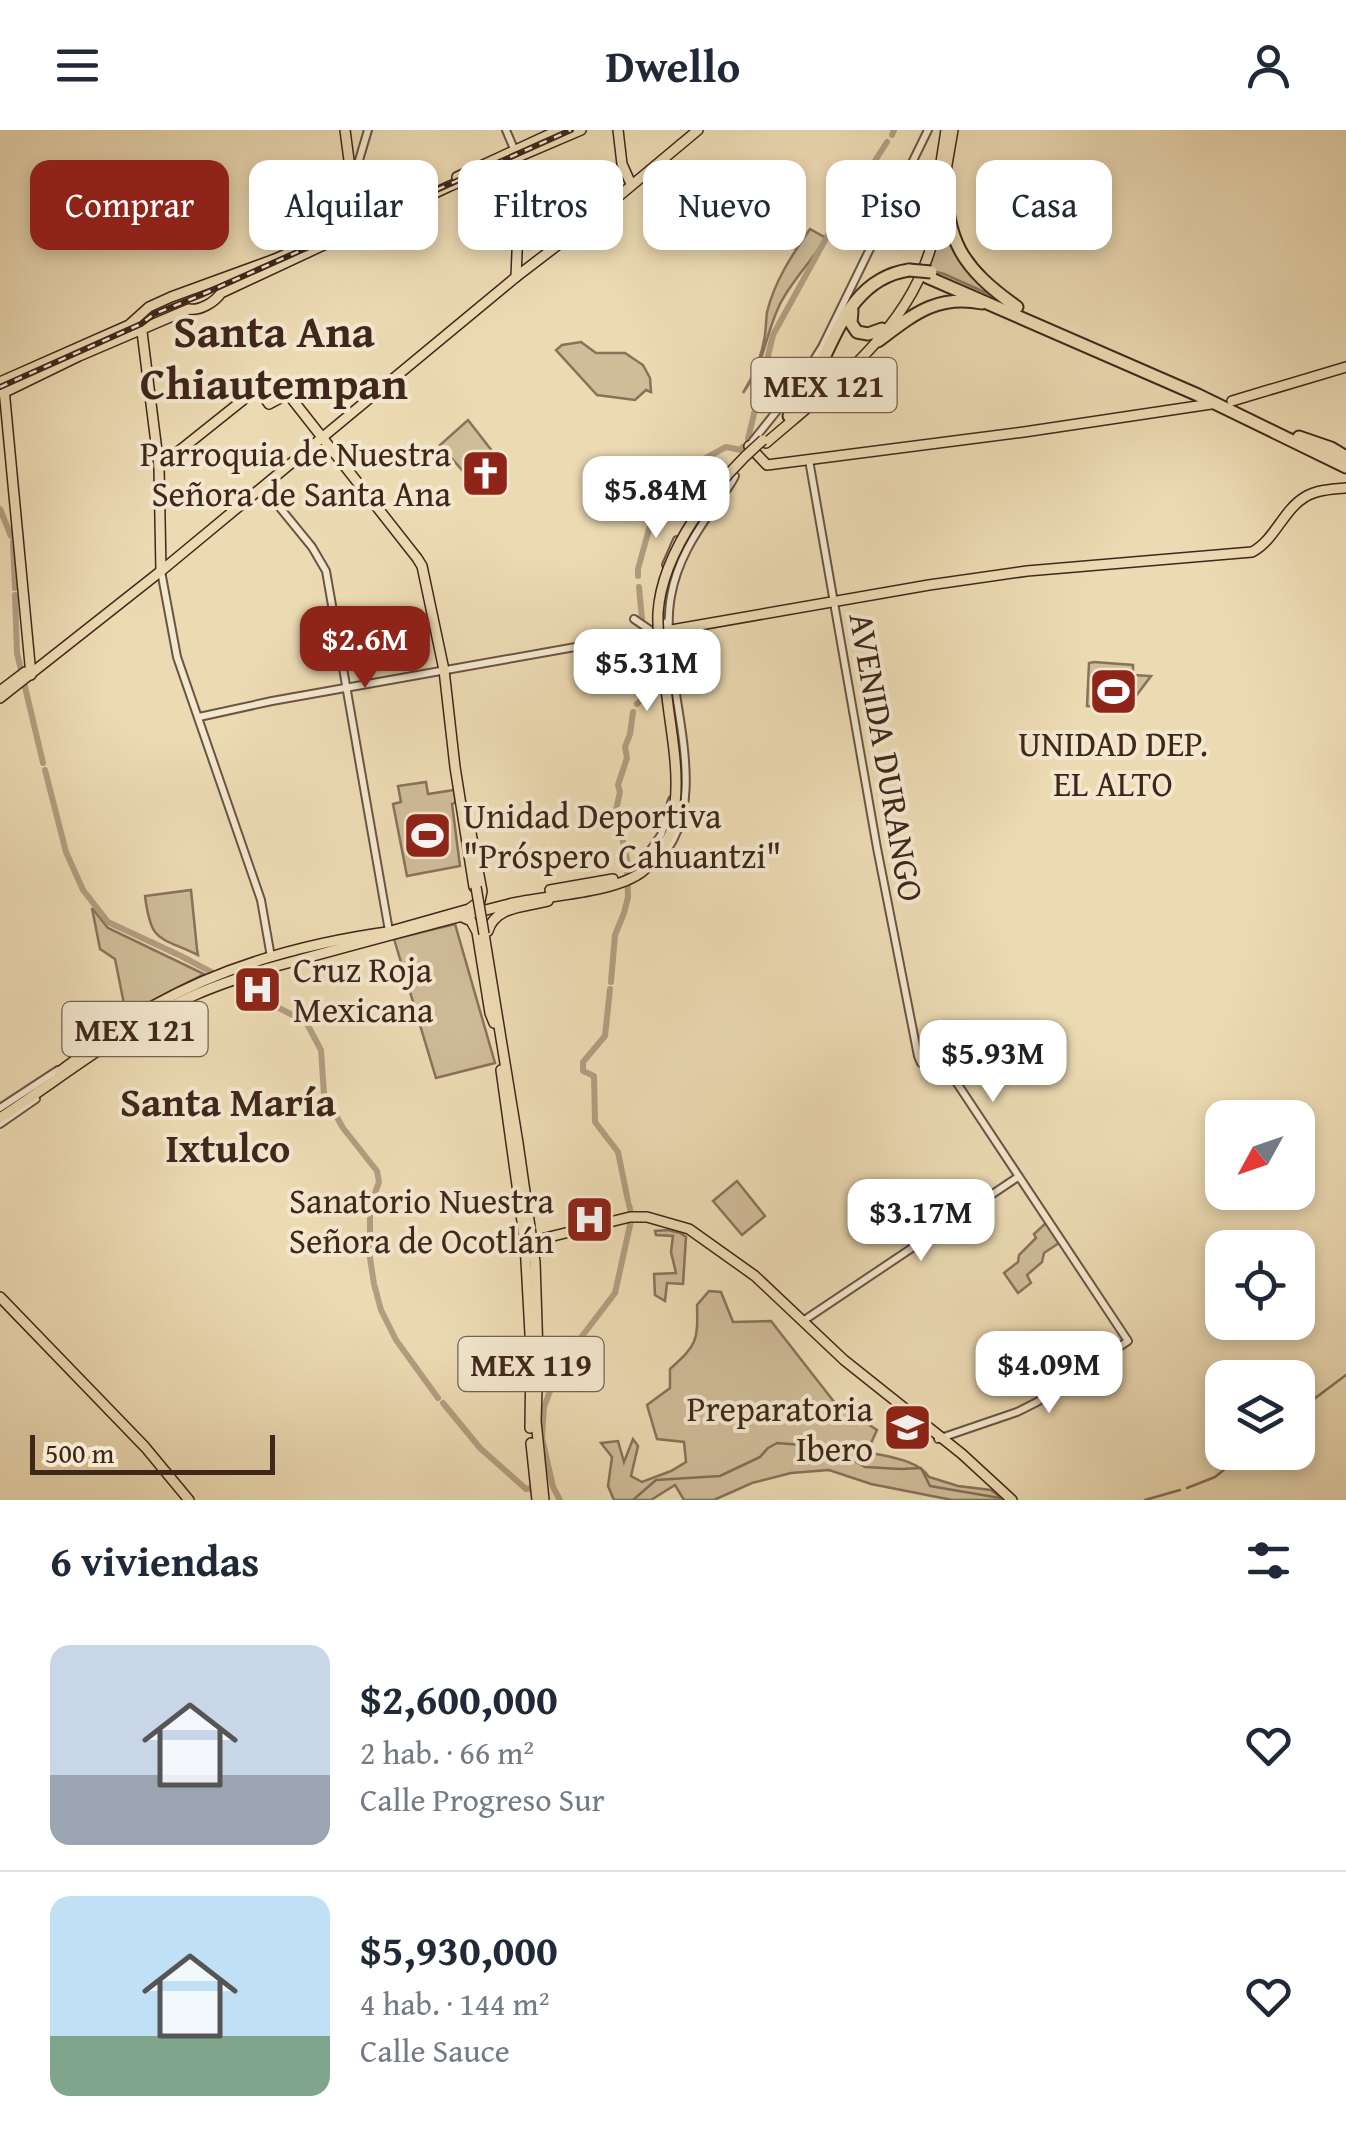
<!DOCTYPE html>
<html lang="es">
<head>
<meta charset="utf-8">
<style>
  :root { --surface:#fff; --page:#f6f6f7; --text:#1f2937; --muted:#747a83; --line:#e0e1e3; --accent:#8f2418 }
  body { margin:0; font-family:"Gentium Book Plus",serif; background:var(--page); color:var(--text); height:100vh; display:flex; flex-direction:column; font-size:38px; white-space:nowrap }
  * { box-sizing:border-box; margin:0 }
  p { font-size:32px; color:var(--muted) }
  .icon { flex:none; width:55px; height:55px; fill:none; stroke:currentColor; stroke-width:2; stroke-linecap:round; stroke-linejoin:round }
  .map { position:relative; height:1370px; overflow:hidden }
  .details { display:flex; flex-direction:column; background:var(--surface); flex:1 }
  .details>* { flex:none }
  .guide { position:absolute; left:30px; top:30px; width:1288px; height:90px; display:flex; gap:20px }
  .needle { width:65px; rotate:230deg }
  .tools { position:absolute; left:1205px; top:970px; display:grid; gap:20px }
  .tools a { display:grid; place-items:center; width:110px; height:110px; border-radius:20px; background:var(--surface); box-shadow:0 5px 15px #0003; font-size:50px }
  .scale { position:absolute; left:30px; bottom:25px; width:245px; box-sizing:border-box; padding-left:10px; border:5px solid #40271c; border-top:0; font-size:28px; line-height:35px; white-space:nowrap; color:#40271c; -webkit-text-stroke:8px #f3e7ce; paint-order:stroke }
  .price { position:absolute; translate:-50% -85px; padding:0 22px; border-radius:20px; background:#fff; color:#222; font-size:32px; line-height:65px; filter:drop-shadow(0 2px 5px #0008) }
  .price::after { content:''; position:absolute; left:50%; top:60px; width:30px; height:22px; margin-left:-15px; background:inherit; clip-path:polygon(0 0,100% 0,50% 100%) }
  .price.selected { background:var(--accent); color:#fff }
  ul { padding:0; list-style:none }
  li { display:flex; align-items:center; gap:30px; height:250px; padding:0 50px }
  li+li { border-top:2px solid var(--line) }
  li span { display:grid; place-items:center; flex:none; width:280px; height:200px; border-radius:20px; color:#555 }
  li>.icon { margin-inline-start:auto }
  span .icon { width:120px; height:120px; fill:#fffc; stroke-width:1 }
  li b { font-size:42px }
  h2 { display:flex; justify-content:space-between; align-items:center; height:120px; padding:0 50px; font-size:42px }
  .pill { padding:0 35px; border-radius:20px; background:var(--surface); box-shadow:0 5px 15px #0003; font-size:35px; line-height:90px }
  .pill.selected { background:var(--accent); color:#fff }
  header { display:flex; justify-content:space-between; align-items:center; height:130px; padding:0 50px; background:var(--surface); font-size:45px; font-weight:800 }
  .map>svg:first-child { display:block }
  .green { fill:#cfbc99; stroke:#88725a; stroke-width:2.5 }
  .lines { fill:none; stroke-linecap:round; stroke-linejoin:round }
  .stream { stroke:#846e58; stroke-width:2.5 }
  .river { stroke:#b29d80; stroke-width:6 }
  .minor-casing { stroke:#6b5442; stroke-width:10 }
  .major-casing { stroke:#40271c; stroke-width:12 }
  .highway-casing { stroke:#40271c; stroke-width:15 }
  .minor { stroke:#f3e7ce; stroke-width:6 }
  .major { stroke:#ecdab3; stroke-width:9 }
  .highway { stroke:#ecdab3; stroke-width:11 }
  .rail-casing { stroke:#40271c; stroke-width:6 }
  .rail { stroke:#f3e7ce; stroke-width:2.5; stroke-dasharray:8; stroke-linecap:butt }
  .major-bridge-casing { stroke:#40271c; stroke-width:12; stroke-linecap:butt }
  .highway-bridge-casing { stroke:#40271c; stroke-width:15; stroke-linecap:butt }
  .major-bridge { stroke:#ecdab3; stroke-width:9 }
  .highway-bridge { stroke:#ecdab3; stroke-width:11 }
  .labels { text-anchor:middle; dominant-baseline:central; stroke-width:8; stroke-linejoin:round; paint-order:stroke }
  .shield { fill:#f3e7ce; stroke:#766151; stroke-width:2.5 }
  .shield-label { font-size:32px; font-weight:bold; fill:#40271c }
  .poi-label { font-size:35px; fill:#40271c; stroke:#f3e7ce; text-anchor:end }
  .street-label { font-size:35px; fill:#40271c; stroke:#f3e7ce }
  .quarter-label { font-size:40px; font-weight:bold; fill:#40271c; stroke:#f3e7ce }
  .district-label { font-size:45px; font-weight:bold; fill:#40271c; stroke:#f3e7ce }
</style>
</head>
<body>
<header><svg class="icon" aria-label="menu" viewBox="0 0 24 24"><path d="M4 6h16M4 12h16M4 18h16"/></svg>Dwello<svg class="icon" aria-label="person" viewBox="0 0 24 24"><circle cx="12" cy="8" r="4"/><path d="M4 21q1-7 8-7t8 7"/></svg></header>
<div class="map">
<svg width="1346" height="1370" viewBox="0 0 1346 1370">
  <rect width="100%" height="100%" fill="#ecdab3"/>
  <filter id="stains"><feTurbulence type="fractalNoise" baseFrequency=".002" numOctaves="4"/><feColorMatrix values="0 0 0 0 .2 0 0 0 0 .09 0 0 0 0 .02 0 0 0 .5 -.17"/></filter>
  <radialGradient id="worn" r=".72"><stop offset=".6" stop-color="#630" stop-opacity="0"/><stop offset="1" stop-color="#630" stop-opacity=".3"/></radialGradient>
  <g class="green">
    <path d="M944,71L952,108L1000,169L944,144L926,139Z"/>
    <path d="M810,99L826,108C812,131 792,150 780,174C764,207 766,231 743,263C754,245 762,227 765,205C766,197 766,190 767,182C775,150 792,125 810,99Z"/>
    <path d="M581,212L596,223H625L643,235L650,248L651,262L646,260L635,270L597,265L556,220L562,215Z"/>
    <path d="M468,290L496,326L479,339L473,331L462,340L440,315Z"/>
    <path d="M1094,532L1133,535V545L1151,546L1127,578L1087,576L1089,533Z"/>
    <path d="M426,652L428,664L454,660L456,672L452,674L460,736L407,746L393,674L401,672L398,656Z"/>
    <path d="M191,760L197,819L198,825C158,806 151,813 145,766Z"/>
    <path d="M92,778L108,798L204,844L126,884L115,829L100,819Z"/>
    <path d="M455,794L495,933L436,948L394,809Z"/>
    <path d="M737,1051L765,1086L742,1105L713,1071Z"/>
    <path d="M1046,1093L1059,1113L1044,1123L1042,1132L1027,1145L1031,1153L1018,1163L1004,1143L1018,1132L1019,1125L1036,1108L1034,1104Z"/>
    <path d="M668,1100L680,1103L686,1107L683,1154L667,1153L665,1171L655,1165L654,1144L676,1143L671,1122L673,1106L656,1105L655,1101Z"/>
    <path d="M709,1161L721,1162L733,1192L771,1191L835,1273L877,1300L867,1322C887,1327 917,1329 929,1347L958,1356L991,1360L1004,1370H952L871,1354L829,1340L791,1343L752,1353L714,1370H684L675,1355L651,1370H614L608,1356L612,1327L601,1313L618,1311L624,1332L633,1309L638,1316L631,1346L642,1352L671,1341L686,1332L684,1312L657,1309L647,1275L670,1258V1239C697,1215 698,1211 697,1175Z"/>
  </g>
  <g class="lines">
    <g class="stream">
      <path d="M1298,1281L1346,1245"/>
      <path d="M1187,1358L1215,1347L1246,1322"/>
      <path d="M633,1370L656,1350L720,1346L760,1327L768,1318L777,1313L830,1317L865,1337L901,1339L921,1338L930,1356L1000,1368"/>
      <path d="M1145,1370L1180,1360"/>
    </g>
    <g class="river">
      <path d="M892,5L894,0"/>
      <path d="M748,309L773,205L829,103L887,12"/>
      <path d="M0,379L11,406"/>
      <path d="M13,412L15,458"/>
      <path d="M638,446V439L662,352L726,317L741,320L743,317"/>
      <path d="M639,457L642,489"/>
      <path d="M15,465L17,523L43,633"/>
      <path d="M637,574L651,560L642,512"/>
      <path d="M45,640L66,722L83,760L108,792L181,826L272,874"/>
      <path d="M611,852L615,805L624,783L628,767L627,729L616,680L620,662L618,655L627,628L625,617L630,604L633,582"/>
      <path d="M610,859L605,906L583,932V941L594,946L595,992L618,1022L628,1071"/>
      <path d="M279,878L306,892L321,920L324,964L343,998L377,1041L379,1052L370,1077V1128L374,1154L381,1180L396,1210L438,1268"/>
      <path d="M443,1273L480,1318L526,1359L535,1358"/>
      <path d="M553,1357L542,1308L544,1277L560,1235L615,1163L632,1086L629,1075"/>
      <path d="M553,1357L560,1370"/>
    </g>
    <defs>
      <g id="minor">
        <path d="M506,0L514,19"/>
        <path d="M354,47L368,0"/>
        <path d="M748,317L800,252L822,217L928,0"/>
        <path d="M809,330L877,718L918,926L921,933L937,923L1128,1211L1037,1272L1017,1282L938,1309"/>
        <path d="M263,357L312,417L326,441L389,801"/>
        <path d="M666,435L677,410"/>
        <path d="M161,441L177,527L261,770L271,827"/>
        <path d="M634,489L653,502"/>
        <path d="M199,587L272,571L654,503L668,491"/>
        <path d="M657,732C721,668 656,548 671,466C677,432 694,405 714,377C721,367 730,357 735,346"/>
        <path d="M640,735L661,705L672,670"/>
        <path d="M0,978L58,940"/>
        <path d="M0,994L36,969"/>
        <path d="M803,1191L1018,1047"/>
      </g>
      <g id="major">
        <path d="M618,0L622,34L631,54"/>
        <path d="M516,25L520,51L516,147"/>
        <path d="M945,46L953,0"/>
        <path d="M457,47L559,0"/>
        <path d="M935,71L946,0"/>
        <path d="M338,101L352,53L345,0"/>
        <path d="M141,194L159,337L161,441"/>
        <path d="M0,252L129,195L149,177L171,167L275,129L352,95"/>
        <path d="M4,259L31,545"/>
        <path d="M3,263L79,226L189,179C200,181 215,172 221,163L450,56L581,0"/>
        <path d="M1232,271L1346,237"/>
        <path d="M766,313C825,262 901,206 927,129C935,108 939,84 943,62"/>
        <path d="M749,316L767,335L1024,302L1211,274"/>
        <path d="M159,337L258,258L269,274L288,264L417,428L422,436L444,540L455,637L474,757"/>
        <path d="M654,503L929,455L1027,441L1252,422C1275,410 1283,380 1305,367C1316,360 1333,359 1346,358"/>
        <path d="M0,561L25,542"/>
        <path d="M0,568L161,441L516,147L589,91L698,0"/>
        <path d="M550,760L613,749"/>
        <path d="M462,787L471,791L477,802L490,883L494,893"/>
        <path d="M391,801L469,779L480,771L482,761L471,703"/>
        <path d="M488,801C495,776 526,777 548,771"/>
        <path d="M484,804L518,1013L535,1132L538,1225L536,1291L544,1370"/>
        <path d="M501,940L525,1113L531,1222L530,1298"/>
        <path d="M59,942C90,919 120,895 153,876C227,834 312,812 394,801"/>
        <path d="M0,988C61,948 130,893 197,864C220,854 245,846 269,838C349,816 429,794 509,774C546,765 614,764 643,741C663,726 674,697 680,674"/>
        <path d="M525,1113L630,1087H647L689,1099L755,1146L844,1230L962,1324L1012,1370"/>
        <path d="M0,1167L145,1317L189,1370"/>
        <path d="M531,1313L537,1370"/>
      </g>
      <g id="highway">
        <path d="M946,41C944,110 962,138 1017,177"/>
        <path d="M927,147L1198,265L1346,337"/>
        <path d="M852,181L851,193L857,202L868,204L882,199"/>
        <path d="M878,211C913,185 936,164 982,173"/>
        <path d="M789,286C832,239 836,151 909,140"/>
        <path d="M1299,307L1331,318L1346,327"/>
      </g>
    </defs>
    <use href="#minor" class="minor-casing"/>
    <use href="#major" class="major-casing"/>
    <use href="#highway" class="highway-casing"/>
    <use href="#minor" class="minor"/>
    <use href="#major" class="major"/>
    <use href="#highway" class="highway"/>
    <defs>
      <path id="rail" d="M0,257L141,194L154,184L201,165L571,0"/>
    </defs>
    <use href="#rail" class="rail-casing"/>
    <use href="#rail" class="rail"/>
    <defs>
      <g id="major-bridge">
        <path d="M675,674C679,638 671,602 667,567C663,539 657,511 658,483C662,420 717,350 763,310"/>
        <path d="M476,757L484,804"/>
      </g>
      <path id="highway-bridge" d="M909,140L931,142"/>
    </defs>
    <use href="#major-bridge" class="major-bridge-casing"/>
    <use href="#highway-bridge" class="highway-bridge-casing"/>
    <use href="#major-bridge" class="major-bridge"/>
    <use href="#highway-bridge" class="highway-bridge"/>
  </g>
  <defs>
    <symbol id="church-square" viewBox="-11 -11 22 22"><rect x="-9" y="-9" width="18" height="18" rx="4" fill="#8f2418" stroke="#f3e7ce"/><path d="M-1.2-6h2.4v3.5h3.3v2.4h-3.3V6h-2.4V-.1h-3.3v-2.4h3.3Z" fill="#fff"/></symbol>
    <symbol id="stadium-square" viewBox="-11 -11 22 22"><rect x="-9" y="-9" width="18" height="18" rx="4" fill="#8f2418" stroke="#f3e7ce"/><path d="M0-5a6.5 5 0 1 0 0 10a6.5 5 0 1 0 0-10ZM-3.5-1.8h7v3.6h-7Z" fill="#fff"/></symbol>
    <symbol id="hospital-square" viewBox="-11 -11 22 22"><rect x="-9" y="-9" width="18" height="18" rx="4" fill="#8f2418" stroke="#f3e7ce"/><path d="M-5-5h3v3.5h4V-5h3V5h-3V1.5h-4V5h-3Z" fill="#fff"/></symbol>
    <symbol id="university-square" viewBox="-11 -11 22 22"><rect x="-9" y="-9" width="18" height="18" rx="4" fill="#8f2418" stroke="#f3e7ce"/><path d="M0-5L7-2L0 1L-7-2ZM-4 1L0 2.5L4 1V4Q0 6-4 4Z" fill="#fff"/></symbol>
  </defs>
  <g fill-rule="evenodd">
    <use href="#church-square" x="458" y="316" width="55" height="55"/>
    <use href="#stadium-square" x="1086" y="534" width="55" height="55"/>
    <use href="#stadium-square" x="400" y="678" width="55" height="55"/>
    <use href="#hospital-square" x="230" y="832" width="55" height="55"/>
    <use href="#hospital-square" x="562" y="1062" width="55" height="55"/>
    <use href="#university-square" x="880" y="1270" width="55" height="55"/>
  </g>
  <g class="labels">
    <g class="shield">
      <rect x="751.5" y="228" width="145" height="54" rx="8"/>
      <rect x="62.5" y="872" width="145" height="54" rx="8"/>
      <rect x="458.5" y="1207" width="145" height="54" rx="8"/>
    </g>
    <g class="shield-label">
      <text x="824" y="255">MEX 121</text>
      <text x="135" y="899">MEX 121</text>
      <text x="531" y="1234">MEX 119</text>
    </g>
    <g class="poi-label">
      <text x="451" y="323">Parroquia de Nuestra<tspan x="451" dy="40">Señora de Santa Ana</tspan></text>
      <text x="1113" y="613" text-anchor="middle">UNIDAD DEP.<tspan x="1113" dy="40">EL ALTO</tspan></text>
      <text x="463" y="685" text-anchor="start">Unidad Deportiva<tspan x="463" dy="40">"Próspero Cahuantzi"</tspan></text>
      <text x="293" y="839" text-anchor="start">Cruz Roja<tspan x="293" dy="40">Mexicana</tspan></text>
      <text x="554" y="1070">Sanatorio Nuestra<tspan x="554" dy="40">Señora de Ocotlán</tspan></text>
      <text x="873" y="1278">Preparatoria<tspan x="873" dy="40">Ibero</tspan></text>
    </g>
    <g class="street-label">
      <text transform="translate(887 627) rotate(80)">AVENIDA DURANGO</text>
    </g>
    <g class="quarter-label">
      <text x="228" y="971">Santa María<tspan x="228" dy="46">Ixtulco</tspan></text>
    </g>
    <g class="district-label">
      <text x="274" y="200">Santa Ana<tspan x="274" dy="52">Chiautempan</tspan></text>
    </g>
  </g>
  <rect width="100%" height="100%" filter="url(#stains)"/>
  <rect width="100%" height="100%" fill="url(#worn)"/>
</svg>
<div class="tools">
<a><svg class="needle" viewBox="-14 -14 28 28"><path d="M0-13l5 13h-10z" fill="#e53935"/><path d="M0 13l5-13h-10z" fill="#747a83"/></svg></a>
<a><svg class="icon" aria-label="locate" viewBox="0 0 24 24"><circle cx="12" cy="12" r="6"/><path d="M12 2v4M12 18v4M2 12h4M18 12h4"/></svg></a>
<a><svg class="icon" aria-label="layers" viewBox="0 0 24 24"><path d="M12 4l9 5-9 5-9-5zM3 14l9 5 9-5"/></svg></a>
</div>
<div class="scale">500 m</div>
<b class="price" style="left:656px;top:411px">$5.84M</b>
<b class="price selected" style="left:365px;top:561px">$2.6M</b>
<b class="price" style="left:647px;top:584px">$5.31M</b>
<b class="price" style="left:993px;top:975px">$5.93M</b>
<b class="price" style="left:921px;top:1134px">$3.17M</b>
<b class="price" style="left:1049px;top:1286px">$4.09M</b>
<div class="guide">
<a class="pill selected">Comprar</a>
<a class="pill">Alquilar</a>
<a class="pill">Filtros</a>
<a class="pill">Nuevo</a>
<a class="pill">Piso</a>
<a class="pill">Casa</a>
</div>
</div>
<section class="details">
<h2>6 viviendas<svg class="icon" aria-label="filters" viewBox="0 0 24 24"><path d="M4 7h16M4 17h16"/><circle cx="9" cy="7" r="2"/><circle cx="15" cy="17" r="2"/></svg></h2>
<ul>
<li><span style="background:linear-gradient(#c9d6e8 65%,#9aa5b1 0)"><svg class="icon" aria-label="home" viewBox="0 0 24 24"><path d="M3 11l9-7 9 7M6 9v11h12V9"/></svg></span><div><b>$2,600,000</b><p>2 hab. · 66 m²</p><p>Calle Progreso Sur</p></div><svg class="icon" aria-label="heart" viewBox="0 0 24 24"><path d="M12 20l-8-8c-3-5 5-10 8-4 3-6 11-1 8 4z"/></svg></li>
<li><span style="background:linear-gradient(#bfe0f5 70%,#7fa58c 0)"><svg class="icon" aria-label="home" viewBox="0 0 24 24"><path d="M3 11l9-7 9 7M6 9v11h12V9"/></svg></span><div><b>$5,930,000</b><p>4 hab. · 144 m²</p><p>Calle Sauce</p></div><svg class="icon" aria-label="heart" viewBox="0 0 24 24"><path d="M12 20l-8-8c-3-5 5-10 8-4 3-6 11-1 8 4z"/></svg></li>
</ul>
</section>
</body>
</html>
